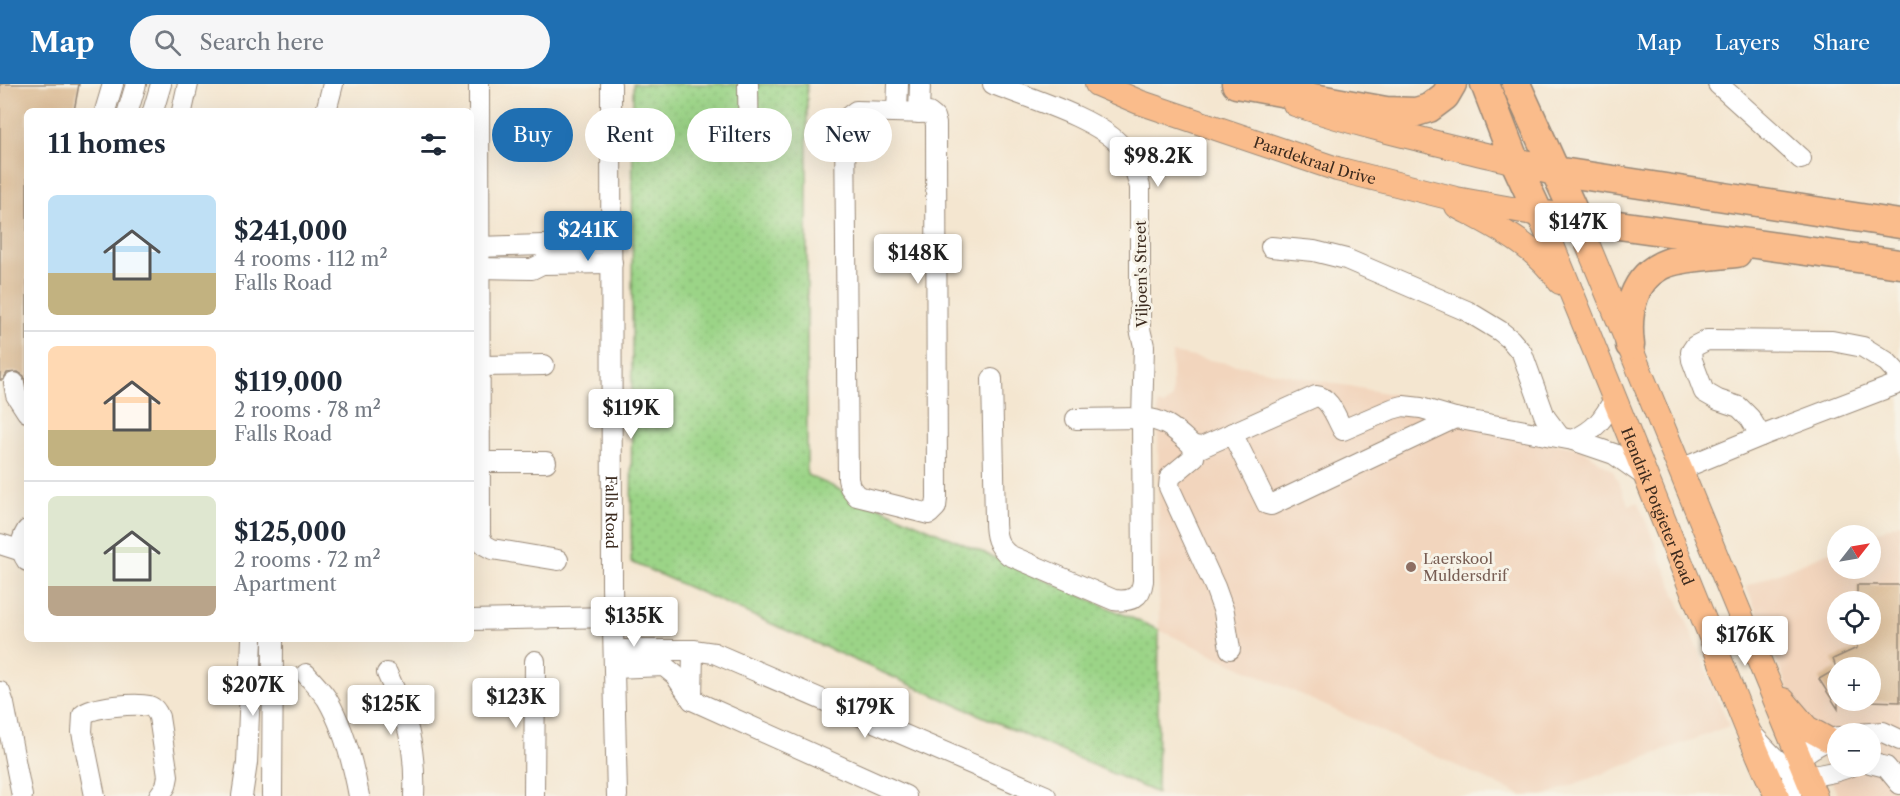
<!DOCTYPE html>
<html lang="en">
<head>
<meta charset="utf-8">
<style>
  :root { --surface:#fff; --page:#f6f6f7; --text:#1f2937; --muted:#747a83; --line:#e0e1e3; --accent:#1f6fb2 }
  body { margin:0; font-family:"Libre Caslon Text",serif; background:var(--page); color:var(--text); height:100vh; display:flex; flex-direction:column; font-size:22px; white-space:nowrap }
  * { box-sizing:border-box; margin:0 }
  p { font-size:20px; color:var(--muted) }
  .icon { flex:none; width:33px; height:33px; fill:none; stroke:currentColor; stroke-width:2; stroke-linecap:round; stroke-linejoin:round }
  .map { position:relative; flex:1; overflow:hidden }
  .details { position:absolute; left:24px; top:24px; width:450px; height:534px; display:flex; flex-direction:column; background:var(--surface); border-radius:9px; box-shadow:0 6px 24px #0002 }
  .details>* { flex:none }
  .banner { position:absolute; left:492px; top:24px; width:570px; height:54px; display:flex; gap:12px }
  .needle { width:39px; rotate:59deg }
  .buttons { position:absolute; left:1827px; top:441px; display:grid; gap:12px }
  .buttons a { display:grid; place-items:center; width:54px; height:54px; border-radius:50%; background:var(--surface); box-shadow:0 6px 24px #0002; font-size:30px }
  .price { position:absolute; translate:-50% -51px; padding:0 14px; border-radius:6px; background:#fff; color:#222; font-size:20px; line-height:39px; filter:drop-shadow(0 2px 3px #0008) }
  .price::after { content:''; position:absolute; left:50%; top:36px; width:18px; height:14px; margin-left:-9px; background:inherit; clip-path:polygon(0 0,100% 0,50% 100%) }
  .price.current { background:var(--accent); color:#fff }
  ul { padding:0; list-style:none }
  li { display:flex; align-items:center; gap:18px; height:150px; padding:0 24px }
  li+li { border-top:2px solid var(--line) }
  li span { display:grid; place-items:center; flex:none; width:168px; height:120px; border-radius:9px; color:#555 }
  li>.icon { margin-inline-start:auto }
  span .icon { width:72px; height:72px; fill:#fffc; stroke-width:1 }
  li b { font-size:26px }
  h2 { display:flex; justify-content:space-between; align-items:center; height:72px; padding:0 24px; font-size:26px }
  .chip { padding:0 21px; border-radius:27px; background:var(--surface); box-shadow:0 6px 24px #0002; font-size:21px; line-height:54px }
  .chip.current { background:var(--accent); color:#fff }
  header { display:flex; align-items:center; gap:36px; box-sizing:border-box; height:84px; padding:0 30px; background:var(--accent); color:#fff }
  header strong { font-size:28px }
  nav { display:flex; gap:33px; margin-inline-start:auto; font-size:21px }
  .search { width:420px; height:54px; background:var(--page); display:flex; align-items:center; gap:15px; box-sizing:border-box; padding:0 21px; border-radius:33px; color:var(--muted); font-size:22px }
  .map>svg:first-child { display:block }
  .built { fill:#f2d5bd; fill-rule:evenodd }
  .grass { fill:url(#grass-dots); stroke:#6b7f52; stroke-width:1.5 }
  .building { fill:#dcbb94 }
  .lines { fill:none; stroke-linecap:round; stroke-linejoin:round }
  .minor-casing { stroke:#988877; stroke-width:22 }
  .major-casing { stroke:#988877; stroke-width:26 }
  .highway-casing { stroke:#988877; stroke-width:31 }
  .minor { stroke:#fff; stroke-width:20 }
  .major { stroke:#fabc8b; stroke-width:24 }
  .highway { stroke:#fabc8b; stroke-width:28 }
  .education-dot { fill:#8d6e63; stroke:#f7f3e8; stroke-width:2 }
  .labels { text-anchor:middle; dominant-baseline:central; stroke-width:6; stroke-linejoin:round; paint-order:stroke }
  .street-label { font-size:15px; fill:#3b2a1e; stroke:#f7f3e8 }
  .education-label { font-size:15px; fill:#785e54; stroke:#f7f3e8; text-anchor:start }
</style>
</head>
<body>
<header>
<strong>Map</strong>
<div class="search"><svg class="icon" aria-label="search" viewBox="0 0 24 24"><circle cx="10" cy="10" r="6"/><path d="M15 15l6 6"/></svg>Search here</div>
<nav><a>Map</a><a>Layers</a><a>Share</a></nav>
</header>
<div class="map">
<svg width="1900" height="712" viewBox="0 0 1900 712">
  <defs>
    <pattern id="grass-dots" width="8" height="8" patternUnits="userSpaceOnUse" patternTransform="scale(1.5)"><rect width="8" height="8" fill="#9bd487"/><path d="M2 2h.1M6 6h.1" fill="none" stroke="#86b674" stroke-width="1.8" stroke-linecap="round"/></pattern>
  </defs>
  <rect width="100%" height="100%" fill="#f7f3e8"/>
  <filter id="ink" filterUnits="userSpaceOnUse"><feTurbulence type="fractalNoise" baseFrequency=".0167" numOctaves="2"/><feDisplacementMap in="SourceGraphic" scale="12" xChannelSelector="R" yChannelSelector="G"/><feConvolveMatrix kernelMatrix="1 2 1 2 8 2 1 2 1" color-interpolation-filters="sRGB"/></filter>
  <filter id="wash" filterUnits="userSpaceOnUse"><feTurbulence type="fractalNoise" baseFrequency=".008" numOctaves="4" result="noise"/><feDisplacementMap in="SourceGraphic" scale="24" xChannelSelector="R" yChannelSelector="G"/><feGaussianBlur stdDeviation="1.35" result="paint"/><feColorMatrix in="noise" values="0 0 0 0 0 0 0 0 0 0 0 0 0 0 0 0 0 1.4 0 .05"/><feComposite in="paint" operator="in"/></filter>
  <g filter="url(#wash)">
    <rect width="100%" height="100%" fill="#f4e6d0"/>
    <g class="built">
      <path d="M1172,269L1509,332L1506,350L1582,365L1613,387L1629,421L1638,418L1729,642L1543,712H1523L1159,546L1158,320L1164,322L1172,315Z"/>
      <path d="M1900,439V712H1838L1803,630L1792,615L1746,502L1837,465L1838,484H1870V451ZM1838,518H1870V550H1838ZM1838,584H1870V616H1838ZM1838,650H1870V682H1838Z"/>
    </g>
    <path class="grass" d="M633,0H807V391L1159,546L1157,709L631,478Z"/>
    <g id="blocks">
      <g class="building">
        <path d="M0,0H79L74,27H27V303L24,292L18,288L7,289L3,296H0Z"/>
        <path d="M1857,501H1900V618L1870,617V584H1836L1833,575L1857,564V550H1870V518H1857Z"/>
        <path d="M1838,584V625L1819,595Z"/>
      </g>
    </g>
  </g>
  <g filter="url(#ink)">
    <use href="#blocks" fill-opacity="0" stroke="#988877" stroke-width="1.5"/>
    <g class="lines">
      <defs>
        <g id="minor">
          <path d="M479,0L480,451L483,460L492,465L558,476"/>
          <path id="s1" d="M611,0L612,502L617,712"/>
          <path d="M748,0L749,67"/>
          <path d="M993,0C1029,14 1100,35 1123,64C1133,76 1136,89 1140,103V245L1144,262L1142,334C1167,336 1175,346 1193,362"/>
          <path d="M1718,0L1801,75"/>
          <path d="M105,27L113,0"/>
          <path d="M128,27L136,0"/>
          <path d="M153,27L161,0"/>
          <path d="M182,27L188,0"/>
          <path d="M326,27L333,0"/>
          <path d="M856,27L929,29L934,33L936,40L937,414L936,423L929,430L857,412L850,403L848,395L845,39L848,33Z"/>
          <path d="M897,28L898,0"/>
          <path d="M919,29L920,0"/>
          <path d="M479,163L612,159"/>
          <path d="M1271,163L1314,167L1346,175L1467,227L1500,247L1510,255L1522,269L1545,333L1560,353"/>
          <path d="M479,184L532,185L542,180L612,179"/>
          <path d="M479,282L544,281"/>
          <path d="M992,295L995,436C995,451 997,462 1009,471L1114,516C1130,518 1141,514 1143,497L1142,334L1076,335"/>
          <path d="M14,299L16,311L27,328"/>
          <path d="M1232,349L1267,420L1271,421L1455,334"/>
          <path d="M1761,352L1750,334L1739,323L1718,316L1704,308L1692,276L1691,268L1695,262L1707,256L1832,257L1863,263L1887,278L1900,292"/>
          <path d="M1573,356C1596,346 1603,335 1615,314"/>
          <path d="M1193,362L1202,363L1316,312C1330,313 1336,334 1343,346L1392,325L1403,322L1421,324L1455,334L1573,356L1614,370L1645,392"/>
          <path d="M1193,362L1194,373L1170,393L1169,403L1215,503L1224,528L1230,565"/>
          <path d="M479,378H546"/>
          <path d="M1681,385L1761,352L1900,299"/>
          <path d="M27,446C20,457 20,467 27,477"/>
          <path d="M0,460L22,467"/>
          <path d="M471,536L613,533"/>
          <path d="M614,566H693L714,569L1046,712"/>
          <path d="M614,584L664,582L675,591L692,616L906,712"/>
          <path d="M387,589C407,632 416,663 414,712"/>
          <path d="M306,590C313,598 321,606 327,615C344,644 353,679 359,712"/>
          <path d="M0,608L4,620L22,712"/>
          <path d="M692,616L693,566"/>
          <path d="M1857,650L1883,648L1900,656"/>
          <path d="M1753,651C1767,666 1784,688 1805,691C1820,693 1838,687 1852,682"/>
          <path d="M1870,679L1886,683L1900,700"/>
          <path d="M95,712L82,648L83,631C93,622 137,619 149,622C155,624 157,628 159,633L168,692L166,702L159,712"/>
          <path d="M242,712L247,679L252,555"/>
          <path d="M272,712L273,555"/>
          <path d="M534,712L535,577"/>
          <path d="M1791,712C1792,703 1791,691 1794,683C1798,670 1825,656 1838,653"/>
        </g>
        <g id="major">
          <path id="s2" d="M1097,0L1139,18L1337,85L1456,115L1539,130C1597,269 1652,409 1709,548C1731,603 1751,659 1777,712"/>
          <path d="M1295,20C1367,44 1441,60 1515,78"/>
          <path d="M1457,122C1496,143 1535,161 1560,198"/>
          <path d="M1577,135L1815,712"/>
          <path d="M1783,616L1807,644L1827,655"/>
        </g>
        <g id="highway">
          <path d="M1236,0L1386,27L1416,28L1429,24L1445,12L1452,0"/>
          <path d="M1485,0L1515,78L1539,130L1900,180"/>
          <path d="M1516,0L1577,135"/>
          <path d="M1515,78L1555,87L1900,140"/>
          <path d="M1630,261C1626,229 1632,192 1667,179C1687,172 1716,172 1737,169"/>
        </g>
      </defs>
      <use href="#minor" class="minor-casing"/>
      <use href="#major" class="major-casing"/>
      <use href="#highway" class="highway-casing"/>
      <use href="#minor" class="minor"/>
      <use href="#major" class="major"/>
      <use href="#highway" class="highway"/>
    </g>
  </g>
  <circle class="education-dot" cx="1411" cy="483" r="6"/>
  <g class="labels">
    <g class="street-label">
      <text stroke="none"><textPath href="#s2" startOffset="231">Paardekraal Drive</textPath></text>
      <text transform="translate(1141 190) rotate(-91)">Viljoen's Street</text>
      <text stroke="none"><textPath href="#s2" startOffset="777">Hendrik Potgieter Road</textPath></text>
      <text stroke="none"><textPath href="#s1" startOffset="428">Falls Road</textPath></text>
    </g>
    <g class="education-label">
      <text x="1423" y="474">Laerskool<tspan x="1423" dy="17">Muldersdrif</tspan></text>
    </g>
  </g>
</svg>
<div class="buttons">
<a><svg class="needle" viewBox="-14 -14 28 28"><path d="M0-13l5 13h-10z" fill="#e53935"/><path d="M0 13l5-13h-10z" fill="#747a83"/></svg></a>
<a><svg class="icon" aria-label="locate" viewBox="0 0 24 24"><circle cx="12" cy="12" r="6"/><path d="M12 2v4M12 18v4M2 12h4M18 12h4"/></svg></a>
<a>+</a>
<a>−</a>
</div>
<b class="price" style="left:1158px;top:104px">$98.2K</b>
<b class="price" style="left:1578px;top:170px">$147K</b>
<b class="price current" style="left:588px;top:178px">$241K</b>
<b class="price" style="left:918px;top:201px">$148K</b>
<b class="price" style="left:631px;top:356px">$119K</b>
<b class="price" style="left:634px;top:564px">$135K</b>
<b class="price" style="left:1745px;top:583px">$176K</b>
<b class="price" style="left:253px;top:633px">$207K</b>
<b class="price" style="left:516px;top:645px">$123K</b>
<b class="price" style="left:391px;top:652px">$125K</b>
<b class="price" style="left:865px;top:655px">$179K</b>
<div class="banner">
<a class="chip current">Buy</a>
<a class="chip">Rent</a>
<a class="chip">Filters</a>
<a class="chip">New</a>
</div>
<section class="details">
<h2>11 homes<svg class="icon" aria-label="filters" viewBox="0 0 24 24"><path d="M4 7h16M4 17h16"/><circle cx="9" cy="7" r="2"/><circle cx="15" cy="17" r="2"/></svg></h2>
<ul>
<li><span style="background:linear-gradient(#bfe0f5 65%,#c2b280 0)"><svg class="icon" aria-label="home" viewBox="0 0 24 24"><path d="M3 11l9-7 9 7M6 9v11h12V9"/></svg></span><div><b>$241,000</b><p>4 rooms · 112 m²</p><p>Falls Road</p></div></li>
<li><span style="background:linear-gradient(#ffd9b3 70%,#c2b280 0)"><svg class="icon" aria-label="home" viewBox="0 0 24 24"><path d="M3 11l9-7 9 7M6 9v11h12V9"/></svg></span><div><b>$119,000</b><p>2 rooms · 78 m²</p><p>Falls Road</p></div></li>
<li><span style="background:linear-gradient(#dfe7d0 75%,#b9a48a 0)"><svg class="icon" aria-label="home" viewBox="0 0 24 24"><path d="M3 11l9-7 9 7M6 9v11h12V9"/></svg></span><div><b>$125,000</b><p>2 rooms · 72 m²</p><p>Apartment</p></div></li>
</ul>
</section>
</div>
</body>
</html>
